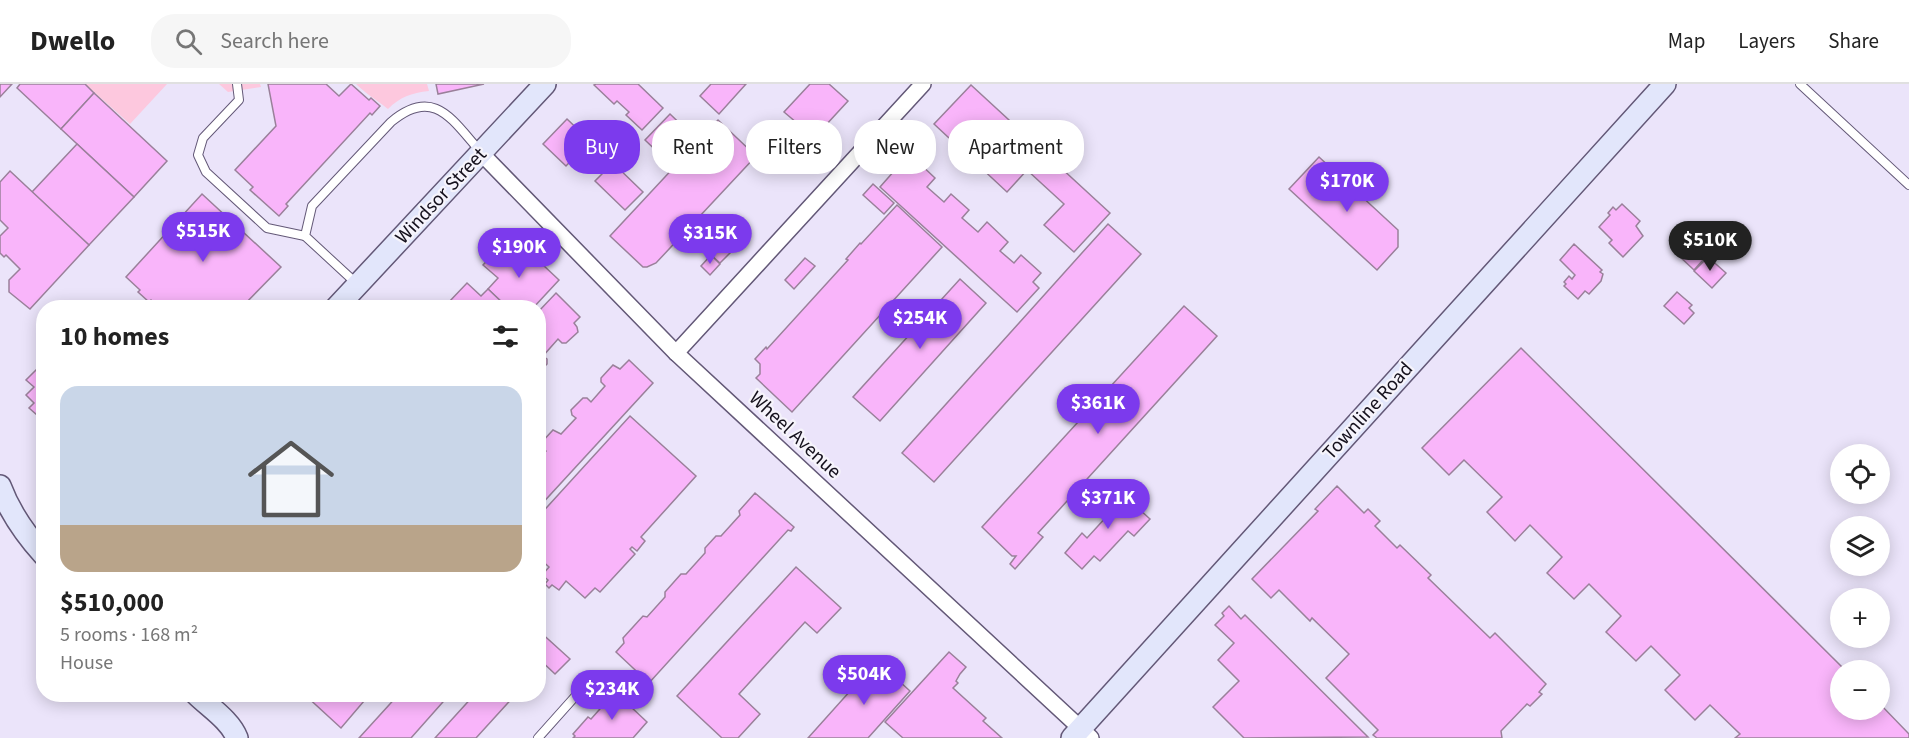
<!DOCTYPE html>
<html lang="en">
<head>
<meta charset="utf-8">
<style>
  :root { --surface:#fff; --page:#f6f6f6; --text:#222; --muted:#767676; --line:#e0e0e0; --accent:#7c3aed }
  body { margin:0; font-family:"Source Sans 3",sans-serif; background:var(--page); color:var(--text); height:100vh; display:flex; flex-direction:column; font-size:22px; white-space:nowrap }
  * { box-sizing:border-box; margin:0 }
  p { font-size:20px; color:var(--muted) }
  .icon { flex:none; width:33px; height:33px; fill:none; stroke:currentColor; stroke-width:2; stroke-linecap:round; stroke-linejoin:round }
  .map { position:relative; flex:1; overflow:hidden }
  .details { position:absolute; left:36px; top:216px; width:510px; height:402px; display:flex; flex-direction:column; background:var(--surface); border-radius:24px; box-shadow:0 3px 15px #0003 }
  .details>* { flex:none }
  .banner { position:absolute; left:564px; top:36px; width:570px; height:54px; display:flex; gap:12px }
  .tools { position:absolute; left:1830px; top:360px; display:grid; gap:12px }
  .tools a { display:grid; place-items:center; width:60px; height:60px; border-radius:50%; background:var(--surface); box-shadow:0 3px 15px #0003; font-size:30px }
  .price { position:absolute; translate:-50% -51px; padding:0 14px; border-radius:21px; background:var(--accent); color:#fff; font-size:20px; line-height:39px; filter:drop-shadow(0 2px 3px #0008) }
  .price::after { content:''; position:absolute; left:50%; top:36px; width:18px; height:14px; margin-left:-9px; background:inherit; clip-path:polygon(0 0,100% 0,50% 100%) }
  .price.active { background:#222; color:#fff }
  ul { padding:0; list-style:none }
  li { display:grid; align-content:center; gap:12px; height:318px; padding:0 24px }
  li span { display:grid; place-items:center; height:186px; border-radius:18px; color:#555 }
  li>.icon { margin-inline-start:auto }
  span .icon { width:108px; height:108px; fill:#fffc; stroke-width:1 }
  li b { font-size:26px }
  h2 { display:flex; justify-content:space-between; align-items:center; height:72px; padding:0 24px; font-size:26px }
  .chip { padding:0 21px; border-radius:24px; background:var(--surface); box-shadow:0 3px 15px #0003; font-size:21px; line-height:54px }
  .chip.active { background:var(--accent); color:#fff }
  header { display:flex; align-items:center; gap:36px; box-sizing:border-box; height:84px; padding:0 30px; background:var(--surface); border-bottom:2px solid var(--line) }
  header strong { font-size:28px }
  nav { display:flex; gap:33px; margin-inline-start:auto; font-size:21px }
  .search { width:420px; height:54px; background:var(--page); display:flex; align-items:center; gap:15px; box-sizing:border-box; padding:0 21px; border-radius:24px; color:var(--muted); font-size:22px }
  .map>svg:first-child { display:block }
  .green { fill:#fdc8de }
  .building { fill:#f9b5fa; stroke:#9a809a; stroke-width:1.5 }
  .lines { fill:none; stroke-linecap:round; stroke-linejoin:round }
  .lane-casing { stroke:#635877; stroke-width:10 }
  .street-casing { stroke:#635877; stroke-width:18 }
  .secondary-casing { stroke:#635877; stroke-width:24 }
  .lane { stroke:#fff; stroke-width:8 }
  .street { stroke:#fff; stroke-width:15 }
  .secondary { stroke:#e2e6fb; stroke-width:21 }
  .labels { text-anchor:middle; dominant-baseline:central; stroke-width:4.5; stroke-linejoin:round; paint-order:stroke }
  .street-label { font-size:20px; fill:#15111d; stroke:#f6f4fb }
</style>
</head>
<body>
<header>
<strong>Dwello</strong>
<div class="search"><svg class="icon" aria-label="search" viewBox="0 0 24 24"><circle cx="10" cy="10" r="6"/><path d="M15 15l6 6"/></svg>Search here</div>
<nav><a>Map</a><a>Layers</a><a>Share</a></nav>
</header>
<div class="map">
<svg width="1909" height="654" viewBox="0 0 1909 654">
  <rect width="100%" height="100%" fill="#ebe4fa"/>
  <g class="green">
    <path d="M85,0H167L130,40Z"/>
    <path d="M219,0H260L261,3L228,8Z"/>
    <path d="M356,0H427L429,7C411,9 400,13 388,25C377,16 366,10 356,0Z"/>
  </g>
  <g class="building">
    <path d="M0,0H12L0,13Z"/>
    <path d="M20,0H85L94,9L61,45L17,4Z"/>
    <path d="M268,0H326L339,12L351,0L369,16L371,14L380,22L372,31L370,29L286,120L288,122L279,132L250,106L253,103L235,86L276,42Z"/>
    <path d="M436,0H484L438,10Z"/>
    <path d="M596,0H638L663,24L642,46L626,31L629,28L617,17L614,20L594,1Z"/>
    <path d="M711,0H746L719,30L700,12Z"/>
    <path d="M810,0H829L848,17L813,55L815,56L800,73L781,56L797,39L784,28Z"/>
    <path d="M971,1L1110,129L1074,168L1044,141L1064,120L1040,98L1027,86L1007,108L934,40Z"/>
    <path d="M94,9L167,77L134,113L61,45Z"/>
    <path d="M670,30L694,53L669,79L645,56Z"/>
    <path d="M567,35L590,57L566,82L543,60Z"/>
    <path d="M718,36L756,72L656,179L647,183H643L610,152Z"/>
    <path d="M77,60L134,113L89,161L32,108Z"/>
    <path d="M1319,73L1398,146V163L1377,186L1289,105Z"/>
    <path d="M917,77L935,94L927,103L944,118L951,110L969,126L962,134L978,148L987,138L1008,158L1000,167L1014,179L1021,171L1041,189L1033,198L1039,204L1017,228L880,103L902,78L910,85Z"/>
    <path d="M613,79L643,108L625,126L595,97Z"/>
    <path d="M10,87L89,161L30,225L9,208V196L20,185L6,171L4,173L0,169V152L8,144L0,136V98Z"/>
    <path d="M873,100L894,119L884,130L863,111Z"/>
    <path d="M202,110L281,183L241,224H159L151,216L149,218L138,208L140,206L126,193Z"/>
    <path d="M1622,120L1640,137L1636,142L1643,152L1623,173L1609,159L1612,156L1599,143L1610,131L1608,129L1613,123L1616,126Z"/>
    <path d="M897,121L942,163L792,328L756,294L760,290V280L755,275L766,263L767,265L848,176L846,175L860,159L861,160Z"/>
    <path d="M1108,140L1141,170L934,398L902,369Z"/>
    <path d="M731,149L740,158L731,168L722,160Z"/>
    <path d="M503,160L517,174L526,165L559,196L533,224H508L488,205L498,194L483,181Z"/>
    <path d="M721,160L730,169L720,179L711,171Z"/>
    <path d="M1574,160L1602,186L1600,188L1603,190L1601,197L1589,210L1585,207L1578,215L1564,202L1566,200L1564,198L1569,192L1572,195L1575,191L1560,176Z"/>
    <path d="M1688,162L1703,176L1694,186L1678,171Z"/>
    <path d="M711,171L720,180L710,191L701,182Z"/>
    <path d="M1708,173L1726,189L1712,204L1694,187Z"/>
    <path d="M805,174L815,182L794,205L785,196Z"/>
    <path d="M960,195L986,219L880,337L853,313Z"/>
    <path d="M467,199L481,212L488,205L508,224H452L448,219Z"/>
    <path d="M1677,208L1692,221L1689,224L1694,229L1684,240L1664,222Z"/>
    <path d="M556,209L580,233L574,239L577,243L578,248L566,259H562L558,255L543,272L547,275V280L538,289V228Z"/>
    <path d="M1184,222L1217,252L1038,449L1043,453L1015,485L1010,480L1016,472H1012L982,443Z"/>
    <path d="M1521,264L1845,586H1840V626H1880V620L1909,650V654H1735L1740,650L1710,621L1695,636L1665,606L1680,591L1651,562L1636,577L1606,548L1621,532L1589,500L1574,515L1547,489L1562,473L1530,441L1515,457L1487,428L1502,413L1464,376L1449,391L1422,364Z"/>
    <path d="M629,276L653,299L538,424V375L546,367L542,364L541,359L553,346L561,350L576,334L572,331L571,326L583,314H587L591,318L605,302L601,298V294L613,281L620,285Z"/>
    <path d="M44,278V337L29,324L34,319L26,311L34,303L26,296Z"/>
    <path d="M630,332L696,392L641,453L645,457L637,467L632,463L630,465L635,470L600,508L595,504L585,514L566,497L559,506L552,501L549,504L545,500L548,496L542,491L549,483L538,473V433Z"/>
    <path d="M1337,402L1364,429L1368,425L1380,437L1375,442L1397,464L1400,461L1431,491L1428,494L1490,554L1495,549L1546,600L1539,608L1542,610L1530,622L1527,620L1501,647L1502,654H1377L1373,651L1378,646L1326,594L1349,570L1312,534L1310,537L1279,506L1271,514L1252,495L1318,427L1315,425Z"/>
    <path d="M1117,405L1150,435L1134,452L1128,447L1100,477L1094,472L1082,485L1065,469L1082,449L1087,454L1108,431L1100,423Z"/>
    <path d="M755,409L794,443L791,447L788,446L649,599L616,568L624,559L623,554L643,532L647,533L665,513V508L681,490H686L705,469V464L716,452H721L740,431L739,427Z"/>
    <path d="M796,483L841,524L817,549L805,538L739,610L760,630L738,654H722L677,612Z"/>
    <path d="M1229,522L1241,535L1245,531L1368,653L1244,654L1213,623L1239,597L1218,576L1234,559L1215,541L1224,532L1222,529Z"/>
    <path d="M538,546L570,575L555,590L538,574Z"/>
    <path d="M949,568L966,583L960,590L956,597L958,599L953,604L986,634L983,637L1002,654H903L885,638Z"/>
    <path d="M877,577L910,607L868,654H808Z"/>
    <path d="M613,606L647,638L633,654H573L575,652L573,650L588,633L591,635L607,617L605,615Z"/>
    <path d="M304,610H370L341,644Z"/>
    <path d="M399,610H450L411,654H359Z"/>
    <path d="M475,610H516L476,654H435Z"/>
  </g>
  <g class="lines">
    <defs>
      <g id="lane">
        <path d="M237,0L239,16L203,54L198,71L206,88L267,144L305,152"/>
        <path d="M1800,0L1909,101"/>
        <path d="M357,200L305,152L312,122L391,38C434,2 452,36 480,67"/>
        <path d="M538,654L580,607"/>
      </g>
      <g id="street">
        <path d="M481,69L676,269L1091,654"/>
        <path d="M676,269L923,0"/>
      </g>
      <g id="secondary">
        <path d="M336,224L545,0"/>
        <path d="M0,402C10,429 25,450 44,471"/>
        <path d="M196,610C209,623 230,636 237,654"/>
        <path d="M1072,654L1665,0"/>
      </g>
    </defs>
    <use href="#lane" class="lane-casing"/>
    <use href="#street" class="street-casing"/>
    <use href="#secondary" class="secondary-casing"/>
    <use href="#lane" class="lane"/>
    <use href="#street" class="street"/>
    <use href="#secondary" class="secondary"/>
  </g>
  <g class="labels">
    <g class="street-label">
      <text transform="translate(441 112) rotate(-47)">Windsor Street</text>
      <text transform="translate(1368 327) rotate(-48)">Townline Road</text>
      <text transform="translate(795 351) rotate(43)">Wheel Avenue</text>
    </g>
  </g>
</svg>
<div class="tools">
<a><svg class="icon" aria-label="locate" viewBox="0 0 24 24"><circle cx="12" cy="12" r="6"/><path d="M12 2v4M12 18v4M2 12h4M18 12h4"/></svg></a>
<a><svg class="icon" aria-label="layers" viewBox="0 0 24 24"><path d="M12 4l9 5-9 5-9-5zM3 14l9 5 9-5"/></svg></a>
<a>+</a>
<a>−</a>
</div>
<b class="price" style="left:1347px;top:129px">$170K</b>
<b class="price" style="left:203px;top:179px">$515K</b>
<b class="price" style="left:710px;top:181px">$315K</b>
<b class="price active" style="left:1710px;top:188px">$510K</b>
<b class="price" style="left:519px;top:195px">$190K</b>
<b class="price" style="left:920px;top:266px">$254K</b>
<b class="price" style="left:1098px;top:351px">$361K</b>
<b class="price" style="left:1108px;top:446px">$371K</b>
<b class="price" style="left:864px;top:622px">$504K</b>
<b class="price" style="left:612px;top:637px">$234K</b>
<div class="banner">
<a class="chip active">Buy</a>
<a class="chip">Rent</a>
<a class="chip">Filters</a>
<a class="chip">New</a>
<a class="chip">Apartment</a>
</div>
<section class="details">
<h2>10 homes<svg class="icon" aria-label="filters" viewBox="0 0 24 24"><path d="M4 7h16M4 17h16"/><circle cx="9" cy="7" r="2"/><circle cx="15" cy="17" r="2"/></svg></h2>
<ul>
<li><span style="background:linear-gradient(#c9d6e8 75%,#b9a48a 0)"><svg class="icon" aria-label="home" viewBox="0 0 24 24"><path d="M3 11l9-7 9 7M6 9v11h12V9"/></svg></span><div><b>$510,000</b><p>5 rooms · 168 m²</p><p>House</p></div></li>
</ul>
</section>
</div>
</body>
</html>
